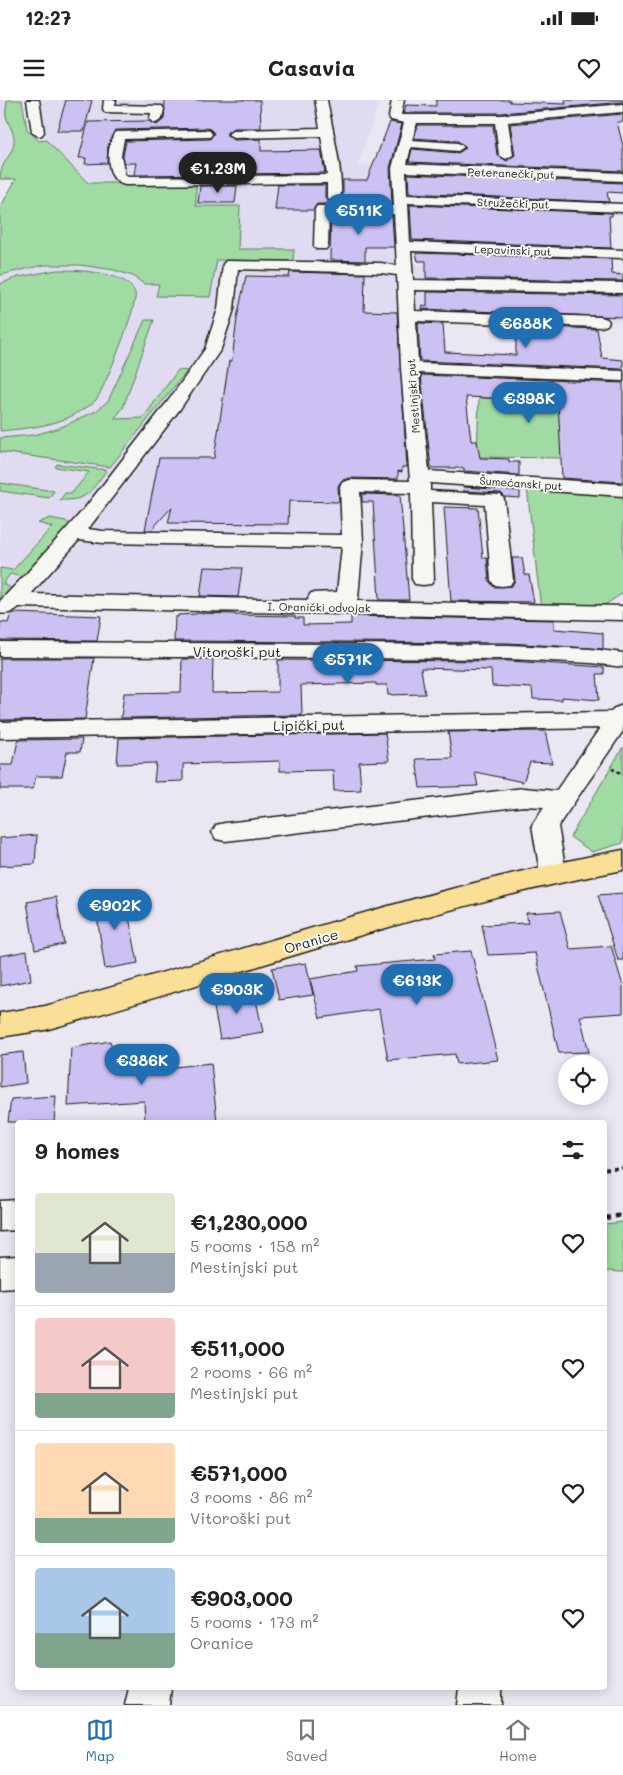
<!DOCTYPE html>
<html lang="en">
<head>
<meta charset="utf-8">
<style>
  :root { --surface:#fff; --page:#f2f2f2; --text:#222; --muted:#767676; --line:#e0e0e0; --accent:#1f6fb2 }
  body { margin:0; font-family:Mali,sans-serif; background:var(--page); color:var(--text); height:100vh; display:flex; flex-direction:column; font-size:19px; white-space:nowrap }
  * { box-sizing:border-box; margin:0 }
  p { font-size:16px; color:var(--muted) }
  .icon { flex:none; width:28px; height:28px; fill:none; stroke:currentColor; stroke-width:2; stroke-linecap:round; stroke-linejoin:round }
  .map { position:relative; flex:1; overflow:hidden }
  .drawer { position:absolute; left:15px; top:1020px; width:592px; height:570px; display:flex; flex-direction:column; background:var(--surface); border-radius:5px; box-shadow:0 2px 12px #0003 }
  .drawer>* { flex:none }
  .controls { position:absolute; left:558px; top:955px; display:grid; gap:10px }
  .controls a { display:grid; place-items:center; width:50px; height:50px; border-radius:50%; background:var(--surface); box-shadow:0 2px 12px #0003; font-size:25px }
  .price { position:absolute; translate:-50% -42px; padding:0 11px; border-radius:18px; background:var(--accent); color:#fff; font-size:16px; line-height:32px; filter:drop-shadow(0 1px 2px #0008) }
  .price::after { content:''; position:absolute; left:50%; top:30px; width:15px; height:11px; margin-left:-8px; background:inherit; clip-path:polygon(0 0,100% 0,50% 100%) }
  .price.current { background:#222; color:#fff }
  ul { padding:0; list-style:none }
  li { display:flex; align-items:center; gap:15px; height:125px; padding:0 20px }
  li+li { border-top:1px solid var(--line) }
  li span { display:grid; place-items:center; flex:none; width:140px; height:100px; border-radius:5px; color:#555 }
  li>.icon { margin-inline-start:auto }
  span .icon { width:60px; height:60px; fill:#fffc; stroke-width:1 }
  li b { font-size:21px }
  h2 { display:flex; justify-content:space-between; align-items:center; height:60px; padding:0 20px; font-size:21px }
  .status { display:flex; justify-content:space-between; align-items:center; height:35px; padding:0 25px; background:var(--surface); direction:ltr }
  .status svg { height:14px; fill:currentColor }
  header { display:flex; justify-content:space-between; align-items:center; height:65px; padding:0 20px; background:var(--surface); font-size:22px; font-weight:700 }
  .menu { display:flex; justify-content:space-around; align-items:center; height:70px; border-top:1px solid var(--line); background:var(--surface); font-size:14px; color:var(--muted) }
  .menu a { display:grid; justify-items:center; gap:2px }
  .menu .current { color:var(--accent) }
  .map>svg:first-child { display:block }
  .built { fill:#e1dbf2 }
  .green { fill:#9fdba2; stroke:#5e7c5f }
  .building { fill:#cdc1f3; stroke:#1c1c1c }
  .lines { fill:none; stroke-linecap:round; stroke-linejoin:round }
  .minor-casing { stroke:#1c1c1c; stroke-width:3 }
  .major-casing { stroke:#1c1c1c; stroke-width:3 }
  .path-far2 { stroke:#1c1c1c; stroke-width:2.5; stroke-dasharray:3 3; stroke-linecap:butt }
  .path-far1 { stroke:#1c1c1c; stroke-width:3; stroke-dasharray:4 4; stroke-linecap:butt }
  .path { stroke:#1c1c1c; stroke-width:4.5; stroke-dasharray:5 5; stroke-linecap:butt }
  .minor { fill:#f6f6f2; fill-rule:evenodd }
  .major { fill:#fadf96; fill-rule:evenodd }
  .labels { text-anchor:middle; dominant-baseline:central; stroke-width:4; stroke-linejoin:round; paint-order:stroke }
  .far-street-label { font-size:11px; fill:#1c1c1c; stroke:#f6f6f2 }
  .street-label { font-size:14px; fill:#1c1c1c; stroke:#f6f6f2 }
</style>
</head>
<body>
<div class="status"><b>12:27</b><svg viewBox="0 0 49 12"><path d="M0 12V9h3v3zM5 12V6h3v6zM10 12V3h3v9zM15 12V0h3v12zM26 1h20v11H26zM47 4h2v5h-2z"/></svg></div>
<header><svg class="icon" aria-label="menu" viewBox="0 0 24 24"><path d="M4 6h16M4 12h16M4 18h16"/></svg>Casavia<svg class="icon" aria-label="heart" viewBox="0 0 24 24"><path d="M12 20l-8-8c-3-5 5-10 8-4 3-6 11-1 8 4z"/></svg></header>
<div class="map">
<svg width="623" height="1605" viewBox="0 0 623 1605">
  <rect width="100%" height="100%" fill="#eae6f2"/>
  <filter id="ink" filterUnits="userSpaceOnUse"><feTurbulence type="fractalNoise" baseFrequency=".02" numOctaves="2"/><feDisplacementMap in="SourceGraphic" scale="10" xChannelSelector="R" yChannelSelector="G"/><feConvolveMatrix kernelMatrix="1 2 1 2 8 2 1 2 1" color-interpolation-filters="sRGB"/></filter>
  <g filter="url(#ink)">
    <g class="built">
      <path d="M0,0H7L5,14L11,28L14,42L10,53L0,68Z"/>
      <path d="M40,0H380L358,65L393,66L409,379L359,377L361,505L35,498L0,484V159H293L294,150L238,149L196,106V83H88L46,40Z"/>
      <path d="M410,164L623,172V221L417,217Z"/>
    </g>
    <g class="green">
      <path d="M7,0H22L27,29L39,41L46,40L88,83H196V106H240L238,149H294L293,161L217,160L210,197L156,196L159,184H144L133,176L114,170L80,165H44L0,175V108L16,79H0C0,61 12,58 14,42C15,33 8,24 6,16C5,11 7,5 7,0Z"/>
      <path d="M57,170C75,170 128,171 135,193C139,203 104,289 96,300C93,303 88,307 84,309C59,326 29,328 0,331V184L18,177Z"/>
      <path d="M145,220H154L123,308L114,319L143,318L178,270L187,271L110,367L0,352V338L34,335L59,328L96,311L108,301Z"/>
      <path d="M479,298L623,305L569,358L477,357Z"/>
      <path d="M57,364L107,370C90,391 89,401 60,400L65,393H72L89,372L55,367Z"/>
      <path d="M0,383L54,391L49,398L0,391Z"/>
      <path d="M527,388L623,395V493L597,510L541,509Z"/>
      <path d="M50,418L66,421L69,425L23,477L10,474L3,484L13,489L0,500V468L13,470L52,427L38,423Z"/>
      <path d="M623,647V743L592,752L570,737Z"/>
      <path d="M623,1122V1172L605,1171V1124Z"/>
    </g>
    <g class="building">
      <path d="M66,0H92L84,31H57Z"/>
      <path d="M165,0H260L261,28H234L227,32V36L234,40L261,39V51L321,50L325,73L134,75L136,63H124L123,56L126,41L210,39L214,33L210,29L206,28L115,30L108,46L107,63L85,64L86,58H79L88,22L149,21L157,25L164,19Z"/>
      <path d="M436,0H510V2L566,4L565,0H623V2L501,13H404L406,5L436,6Z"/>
      <path d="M623,14V22H617L623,46V71L409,62L412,49L458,53L466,48L458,41L414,38L418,25H493L497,55L507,61L515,55L510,24Z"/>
      <path d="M390,22L402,24L390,68L392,104H317L313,110H275L278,85H325V97L327,101H340L343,93V80H367Z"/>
      <path d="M408,74L623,83V93L607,92L609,102L409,93Z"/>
      <path d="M200,86H237L235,103H198Z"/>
      <path d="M410,105L612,113V116H609L611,148L412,140Z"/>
      <path d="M331,115L392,116L394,147H365V161L330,160Z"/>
      <path d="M416,153L611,159L612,174L623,175V181L426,178V161H418Z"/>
      <path d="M290,172L365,174L364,211L397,212L407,367H402V372L398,371V379L350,378L342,380L338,386L339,402L289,401L288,424L168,423L172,407L151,430H145L159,358H214L229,261H232L237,218L246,176L289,177Z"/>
      <path d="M427,192L623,195V217L422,209V205L427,206Z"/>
      <path d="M418,223L443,224L445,252L516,255V226L597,229L602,258L623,260V269L420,261Z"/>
      <path d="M421,275L623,283V382L562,378L558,301L544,300L466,297L471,341H477L480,358L509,359V362H519V375L464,371V368H431Z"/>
      <path d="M464,387L520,391V398L505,397L501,393L463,391Z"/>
      <path d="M362,394L400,395L409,500H379L373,402H362Z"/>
      <path d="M444,407L478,408L483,458H487L489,481L494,487L512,486L515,480L512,458H522L525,475H529L534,502L451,501Z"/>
      <path d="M204,467L242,468L238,497L200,496Z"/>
      <path d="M14,513L101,516L97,541L0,540V522L8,523L11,514Z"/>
      <path d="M197,513L235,514V515L295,516V518H303V525L351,524V516L554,520V529L603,533V549L509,543L174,541L175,517H178V515L196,514Z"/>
      <path d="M0,558H94L85,619L0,620Z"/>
      <path d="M182,559H213L212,593L278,592V560L509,561L604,567V574H597L599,600L562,597V600L533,599L532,588L492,586L491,570L421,568L425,594L388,595L387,585H376V583L301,585L302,615L121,618L124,593L181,592Z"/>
      <path d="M545,631L552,663L530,662L523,682L475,672L478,686L420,688L416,659L452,658L448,632Z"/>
      <path d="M385,633L389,661L359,662L361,690L334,691L333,670L280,671V661L183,664V681L154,682L156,663L117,664L119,638Z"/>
      <path d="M82,639L80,652H67L62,676H36L33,689H0V665H13L18,640Z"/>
      <path d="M37,735L35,764L0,766V738Z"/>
      <path d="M124,792L138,863L105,869L94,797Z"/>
      <path d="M623,793V860H618L598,795Z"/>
      <path d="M56,797L64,844L35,850L27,802Z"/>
      <path d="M560,811L570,849L611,846L623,886V913L580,916L589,952L559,953L535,853L488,855L482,825L528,823L526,813Z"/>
      <path d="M27,851L31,880L0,886V856Z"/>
      <path d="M471,851L498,960L457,964L455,954L388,960L379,909L320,918L310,879L358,871L357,866L435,859L434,854Z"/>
      <path d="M306,863L313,895L279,900L272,868Z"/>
      <path d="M254,891L263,932L220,939L212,897Z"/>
      <path d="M110,941L121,973L211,963L217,1022H145L144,1001L68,1006L71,948Z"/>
      <path d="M23,952L26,983L0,987V955Z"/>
      <path d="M56,996L54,1022H8L11,999Z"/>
    </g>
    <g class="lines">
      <defs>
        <g id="minor">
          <path d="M27,0H39L44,32L42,35L38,36L32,32Z"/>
          <path d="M104,0H116L115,5L162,6L164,9L162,19L156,23L152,22L150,19L151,13L105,12L103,9Z"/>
          <path d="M315,0H327C330,18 347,87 339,100H329L327,97V83L125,85C104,80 106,48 115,32L206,30L210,31L212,34L210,37L124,39L121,56L125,75L128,77L327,75L321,36L234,38L228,34L234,30L320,28Z"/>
          <path d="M392,0H404L401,15H501L623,4V12L508,22L513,55L506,59L499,55L495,23H417L412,40L458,43L464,47L458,51L411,47L407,64L623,73V81L406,72L407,95L623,104V112L408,103L410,142L623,150V158L411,151L413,180L623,183V193L414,190L415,211L601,217L607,219L609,222L607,225L601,227L416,221L418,263L623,271V281L419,273L429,371L623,384V396L430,383V391L501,395L504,399L513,480L510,485L502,486L494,485L491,480L485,405L431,402L434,479L431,484L423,485L415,484L412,479L411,393L360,392L363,441L358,498L356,501L623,506V520L19,507C13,512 8,515 0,513V501L26,474L84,409L168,301L205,249L218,209L223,164L226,161L381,163L397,166L394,114L329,113L328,146L326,149H316L314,146L315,109L317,106H394L392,68L404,23L391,20L389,17ZM238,169L381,173L397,175L401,268L410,381L350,380L343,382L340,386L342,435L103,431L88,429L180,309L221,249L234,209ZM79,440L103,443L342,447L337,492L311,493L308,498L309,500L31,494Z"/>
          <path d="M0,542L509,545L591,549L623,553V567L591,563L509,559L0,556Z"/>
          <path d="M623,605V631L558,726L566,773L563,780L553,783L543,780L540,773L532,725L544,707L524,706L225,741L216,739L212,732L216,725L225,723L524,688L556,691L600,628L0,638V622L611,612L615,608Z"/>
          <path d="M18,1100V1130L0,1131V1101Z"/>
          <path d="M18,1156V1188L0,1189V1157Z"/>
          <path d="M129,1588H171L169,1605H125Z"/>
          <path d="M459,1588H501V1605H457Z"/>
        </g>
        <path id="major" d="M623,750V770C427,807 237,876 45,930L0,937V913L45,906C237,854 427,786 623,750Z"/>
      </defs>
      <use href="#minor" class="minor-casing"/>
      <use href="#major" class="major-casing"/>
      <path class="path-far2" d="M612,669L623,674"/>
      <path class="path-far1" d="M605,1069L623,1068"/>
      <path class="path" d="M605,1118L623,1115"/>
      <use href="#minor" class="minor"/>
      <use href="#major" class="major"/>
    </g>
  </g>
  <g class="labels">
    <g class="far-street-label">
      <text transform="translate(511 73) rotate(2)">Peteranečki put</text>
      <text transform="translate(513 103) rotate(2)">Stružečki put</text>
      <text transform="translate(513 150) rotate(2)">Lepavinski put</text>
      <text transform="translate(413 296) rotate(-94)">Mestinjski put</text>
      <text transform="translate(521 383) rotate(4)">Šumećanski put</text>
      <text transform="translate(319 507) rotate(1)">I. Oranički odvojak</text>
    </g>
    <g class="street-label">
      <text x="237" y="551">Vitoroški put</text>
      <text transform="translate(309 625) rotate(-1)">Lipički put</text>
      <text transform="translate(311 841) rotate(-16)">Oranice</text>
    </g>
  </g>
</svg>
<div class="controls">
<a><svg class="icon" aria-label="locate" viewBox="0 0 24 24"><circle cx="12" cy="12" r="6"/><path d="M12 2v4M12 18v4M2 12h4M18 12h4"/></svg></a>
</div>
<b class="price current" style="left:218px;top:94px">€1.23M</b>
<b class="price" style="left:359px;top:136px">€511K</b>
<b class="price" style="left:526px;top:249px">€688K</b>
<b class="price" style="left:529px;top:324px">€398K</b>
<b class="price" style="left:348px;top:585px">€571K</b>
<b class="price" style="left:115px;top:831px">€902K</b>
<b class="price" style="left:417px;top:906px">€613K</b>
<b class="price" style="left:237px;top:915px">€903K</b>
<b class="price" style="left:142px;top:986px">€386K</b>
<section class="drawer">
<h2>9 homes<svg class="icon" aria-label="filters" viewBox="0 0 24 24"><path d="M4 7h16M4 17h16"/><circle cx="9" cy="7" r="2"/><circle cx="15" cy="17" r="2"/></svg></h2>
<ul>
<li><span style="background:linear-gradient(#dfe7d0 60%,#9aa5b1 0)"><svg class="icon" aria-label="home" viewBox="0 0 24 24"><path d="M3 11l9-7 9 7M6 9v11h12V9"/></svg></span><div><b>€1,230,000</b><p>5 rooms · 158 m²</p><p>Mestinjski put</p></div><svg class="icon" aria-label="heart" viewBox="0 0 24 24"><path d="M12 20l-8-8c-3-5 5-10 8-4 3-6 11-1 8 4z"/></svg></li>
<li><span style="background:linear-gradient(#f6c9c9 75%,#7fa58c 0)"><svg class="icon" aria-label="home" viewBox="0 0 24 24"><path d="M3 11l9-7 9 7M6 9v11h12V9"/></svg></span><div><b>€511,000</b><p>2 rooms · 66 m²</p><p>Mestinjski put</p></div><svg class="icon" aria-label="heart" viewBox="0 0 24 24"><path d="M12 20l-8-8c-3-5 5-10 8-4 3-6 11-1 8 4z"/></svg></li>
<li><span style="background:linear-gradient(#ffd9b3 75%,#7fa58c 0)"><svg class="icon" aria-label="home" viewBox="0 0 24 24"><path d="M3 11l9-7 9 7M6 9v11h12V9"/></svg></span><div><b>€571,000</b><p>3 rooms · 86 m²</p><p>Vitoroški put</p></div><svg class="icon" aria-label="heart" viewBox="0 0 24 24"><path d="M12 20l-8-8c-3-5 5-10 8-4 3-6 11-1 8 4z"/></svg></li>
<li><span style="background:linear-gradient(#a9c7e8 65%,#7fa58c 0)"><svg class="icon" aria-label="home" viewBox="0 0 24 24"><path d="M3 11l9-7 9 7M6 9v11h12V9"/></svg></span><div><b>€903,000</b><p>5 rooms · 173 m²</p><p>Oranice</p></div><svg class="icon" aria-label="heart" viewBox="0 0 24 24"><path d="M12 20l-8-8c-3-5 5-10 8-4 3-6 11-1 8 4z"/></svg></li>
</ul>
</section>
</div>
<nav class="menu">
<a class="current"><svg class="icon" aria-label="map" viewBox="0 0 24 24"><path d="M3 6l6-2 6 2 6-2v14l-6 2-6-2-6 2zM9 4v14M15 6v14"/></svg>Map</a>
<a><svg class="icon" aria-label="saved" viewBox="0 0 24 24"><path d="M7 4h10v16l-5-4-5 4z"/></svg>Saved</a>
<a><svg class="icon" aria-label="home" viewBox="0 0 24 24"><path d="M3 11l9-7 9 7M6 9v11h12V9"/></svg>Home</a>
</nav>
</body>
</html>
